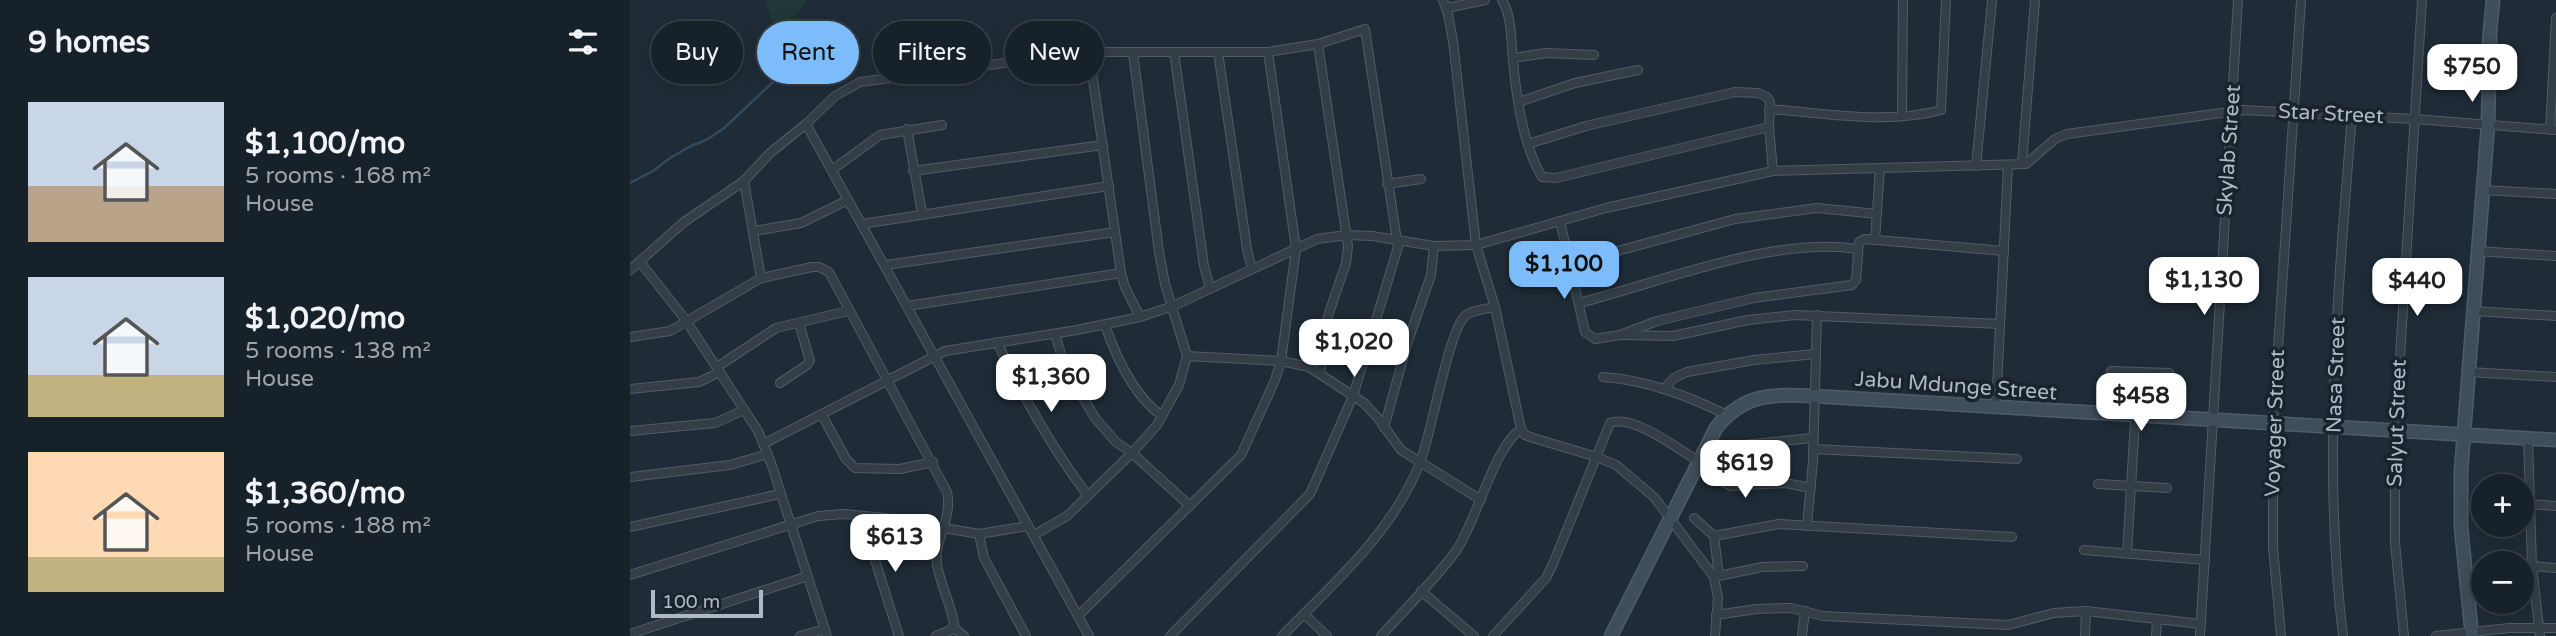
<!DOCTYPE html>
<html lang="en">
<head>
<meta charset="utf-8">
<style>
  :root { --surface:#172129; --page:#242e35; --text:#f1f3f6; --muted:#9ea3a8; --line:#363e46; --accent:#7cbcfa }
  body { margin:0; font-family:"Varela Round",sans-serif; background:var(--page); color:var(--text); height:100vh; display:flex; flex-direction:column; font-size:26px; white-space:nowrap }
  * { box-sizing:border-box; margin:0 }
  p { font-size:23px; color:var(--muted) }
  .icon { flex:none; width:38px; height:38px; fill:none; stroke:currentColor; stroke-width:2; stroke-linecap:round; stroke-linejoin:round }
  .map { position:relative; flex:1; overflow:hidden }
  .details { display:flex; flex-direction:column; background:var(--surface); width:630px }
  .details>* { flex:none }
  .banner { position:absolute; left:21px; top:21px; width:665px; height:63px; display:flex; gap:14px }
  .tools { position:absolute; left:1841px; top:474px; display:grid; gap:14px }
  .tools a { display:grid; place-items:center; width:63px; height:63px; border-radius:50%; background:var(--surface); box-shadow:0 4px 18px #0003,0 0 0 2px var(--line); font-size:35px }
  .scale { position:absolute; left:21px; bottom:18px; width:112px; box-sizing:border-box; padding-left:7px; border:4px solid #adb9c4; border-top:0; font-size:19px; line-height:24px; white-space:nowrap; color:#adb9c4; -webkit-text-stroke:5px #18232c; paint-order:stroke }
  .price { position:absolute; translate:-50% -60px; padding:0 16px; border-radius:14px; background:#fff; color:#222; font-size:23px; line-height:46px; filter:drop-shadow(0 2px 4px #0008) }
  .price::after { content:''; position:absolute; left:50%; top:42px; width:21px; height:16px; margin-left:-10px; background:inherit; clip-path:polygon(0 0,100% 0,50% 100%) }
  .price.on { background:var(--accent); color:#111 }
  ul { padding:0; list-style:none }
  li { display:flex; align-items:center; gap:21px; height:175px; padding:0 28px }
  li span { display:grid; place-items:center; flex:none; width:196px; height:140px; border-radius:0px; color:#555 }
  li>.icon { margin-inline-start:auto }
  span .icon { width:84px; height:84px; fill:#fffc; stroke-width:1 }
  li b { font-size:30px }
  h2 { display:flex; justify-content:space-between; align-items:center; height:84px; padding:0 28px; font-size:30px }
  .chip { padding:0 24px; border-radius:32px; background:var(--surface); box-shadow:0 4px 18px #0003,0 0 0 2px var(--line); font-size:24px; line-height:63px }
  .chip.on { background:var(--accent); color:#111 }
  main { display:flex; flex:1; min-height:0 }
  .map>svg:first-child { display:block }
  .green { fill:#213838 }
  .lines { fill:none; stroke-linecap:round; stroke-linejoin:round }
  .stream { stroke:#324a5f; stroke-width:2.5 }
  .street-casing { stroke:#505c65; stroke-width:10 }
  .secondary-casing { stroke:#505c65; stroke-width:15 }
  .street { stroke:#333e47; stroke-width:8 }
  .secondary { stroke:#404d5a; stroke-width:12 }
  .labels { text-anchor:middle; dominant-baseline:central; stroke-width:7; stroke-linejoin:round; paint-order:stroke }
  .street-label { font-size:21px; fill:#adb9c4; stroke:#18232c }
</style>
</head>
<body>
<main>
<section class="details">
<h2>9 homes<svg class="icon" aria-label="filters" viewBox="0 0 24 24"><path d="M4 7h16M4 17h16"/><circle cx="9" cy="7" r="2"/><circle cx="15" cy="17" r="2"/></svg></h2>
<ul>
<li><span style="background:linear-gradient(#c9d6e8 60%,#b9a48a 0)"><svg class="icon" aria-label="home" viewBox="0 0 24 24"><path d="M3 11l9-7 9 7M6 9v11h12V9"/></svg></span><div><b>$1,100/mo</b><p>5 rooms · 168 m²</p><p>House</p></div></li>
<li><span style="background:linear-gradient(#c9d6e8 70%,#c2b280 0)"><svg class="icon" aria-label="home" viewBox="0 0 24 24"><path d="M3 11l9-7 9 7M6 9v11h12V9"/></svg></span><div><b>$1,020/mo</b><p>5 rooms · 138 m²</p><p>House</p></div></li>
<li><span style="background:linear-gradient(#ffd9b3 75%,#c2b280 0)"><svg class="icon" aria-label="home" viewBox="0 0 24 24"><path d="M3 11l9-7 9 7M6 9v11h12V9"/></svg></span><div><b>$1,360/mo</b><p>5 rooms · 188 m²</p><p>House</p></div></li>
</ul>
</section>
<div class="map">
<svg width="1926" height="636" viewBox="0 0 1926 636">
  <rect width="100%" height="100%" fill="#1f2c37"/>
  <path class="green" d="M135,0H177L147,39Z"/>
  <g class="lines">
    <path class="stream" d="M0,183L23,171L40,158L61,146L76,140L93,129L144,81L156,65"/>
    <defs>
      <g id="street">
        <path d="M872,0C882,16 881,41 883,60C886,95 893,146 912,177L926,178L1139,127"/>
        <path d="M817,8L855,0"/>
        <path d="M688,44L718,246L716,263L698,316L690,373"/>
        <path d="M459,52L491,273L495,287L510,317"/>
        <path d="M544,52L574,266L580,288"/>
        <path d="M588,52L617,249L622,269"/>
        <path d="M883,58L916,53L964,55"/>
        <path d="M889,102L945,83L1008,70"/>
        <path d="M1139,109C1194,113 1257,125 1311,110L1316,0"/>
        <path d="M1272,116L1273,0"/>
        <path d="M176,124L459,636"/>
        <path d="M277,129L292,213"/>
        <path d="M1920,130L1926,18"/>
        <path d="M898,144L956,126L1105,92L1128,93L1137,97L1140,102L1139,127L1143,171"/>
        <path d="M1392,164L1405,0"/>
        <path d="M1346,166L1362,0"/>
        <path d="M202,170L250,135L312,125"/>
        <path d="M283,171L473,145"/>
        <path d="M114,181L131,278"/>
        <path d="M757,184L791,179"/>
        <path d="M1853,190L1926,194"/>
        <path d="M930,221L955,332L965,339L990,335L1027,321L1124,298L1222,285L1226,280L1229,242L1235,239L1374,251"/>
        <path d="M232,224L479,186"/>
        <path d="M124,231L171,223L218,200"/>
        <path d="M1245,240L1250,168"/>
        <path d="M1846,251L1926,256"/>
        <path d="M10,262L55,319L128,431L141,463L197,636"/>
        <path d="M940,264L1105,219L1187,208L1247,214"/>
        <path d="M256,265L485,232"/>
        <path d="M0,270L54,222L114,181L140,153L176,124L205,96L230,82L459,52H638L688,44L735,29L768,247L723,396L680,494L540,636"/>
        <path d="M949,303C1031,282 1144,236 1227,249"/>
        <path d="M277,306L491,273"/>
        <path d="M1844,311L1926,316"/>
        <path d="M475,325C486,357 504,396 532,416"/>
        <path d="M425,334L435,367L465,418L486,442L502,453L560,506"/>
        <path d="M993,335L1043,336L1118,320L1165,315L1370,324"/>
        <path d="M0,337L40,331L131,278L182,267H189L199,272L317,492C323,518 304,539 307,564C310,584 321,604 324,624L321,630L306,636"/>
        <path d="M367,342C393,397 422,448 458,496"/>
        <path d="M557,356L651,361L679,367L734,403L748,418L771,450L851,500"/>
        <path d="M87,367L146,328L218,311"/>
        <path d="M1481,371L1539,373"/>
        <path d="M1839,372L1926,377"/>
        <path d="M973,377C1017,380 1058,396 1097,415"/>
        <path d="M150,383L177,365L180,361L169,323"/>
        <path d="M0,389L69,382L90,372"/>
        <path d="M1034,389L1044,378L1057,372L1124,360L1185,354"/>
        <path d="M1366,407L1378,165"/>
        <path d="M192,415L216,459L225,468L270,469L303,462"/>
        <path d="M754,428L777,344L801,275L804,246"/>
        <path d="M891,429L895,435L903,438L967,457L986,465L1024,497L1084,577L1088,598L1085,636"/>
        <path d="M0,431L85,423L114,410"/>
        <path d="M1898,438L1902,566L1910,636"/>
        <path d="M133,444L315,351L447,330L510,317L543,306L687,239L717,235L742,236L804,246L846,245L976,208L1143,171L1396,164L1425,139L1437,134L1613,110L1785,119L1926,130"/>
        <path d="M1074,449L1182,438"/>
        <path d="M1183,449L1387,459"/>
        <path d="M1065,467L1101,486L1155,483L1181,488"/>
        <path d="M0,477L100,465L138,454"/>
        <path d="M1468,484L1537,488"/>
        <path d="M1899,504L1926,506"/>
        <path d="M235,516L238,538L269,636"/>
        <path d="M1064,518L1084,536L1089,576"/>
        <path d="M1177,526L1183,461L1187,315"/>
        <path d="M0,527L150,494"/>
        <path d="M349,534L354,558L396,636"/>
        <path d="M404,535L437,516L502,453L527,425L549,385L557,356L535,284L529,252L503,53"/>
        <path d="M1084,536L1149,524L1382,537"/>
        <path d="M1454,550L1575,560"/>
        <path d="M1497,553L1508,372"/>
        <path d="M1902,566L1926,568"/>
        <path d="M0,575L188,516L214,514L256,518L349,534L398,526"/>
        <path d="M1084,577L1132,567L1173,566"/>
        <path d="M791,591L844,636"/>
        <path d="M674,614L697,636"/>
        <path d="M1086,615L1126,609L1161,608L1193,616L1378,625L1424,613L1456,611L1571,624"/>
        <path d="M448,616L611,455L645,380L651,361L666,249L638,52"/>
        <path d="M324,628L334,636"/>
        <path d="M0,634L178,576"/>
        <path d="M170,636L195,629"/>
        <path d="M652,636C703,584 765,530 791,460C801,434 819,330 835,316C841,310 856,309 865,307"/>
        <path d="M751,636C776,608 804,581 826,551C847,520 864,447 891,429L865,307L846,245L823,41L818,14L813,0"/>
        <path d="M863,636L916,578L923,564L980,423C1003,414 1048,449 1068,461"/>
        <path d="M1172,636L1175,611"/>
        <path d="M1455,636L1456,611"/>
        <path d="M1526,636L1527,619"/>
        <path d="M1570,636L1608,0"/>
        <path d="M1651,636L1643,547V424L1671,0"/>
        <path d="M1713,636C1692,463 1708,287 1722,115"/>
        <path d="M1774,636L1765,542V439L1792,0"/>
        <path d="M1806,636L1879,628H1926"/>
      </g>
      <g id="secondary">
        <path d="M1859,42L1863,0"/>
        <path d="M981,636L1086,428C1114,393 1142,394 1183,396L1926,440"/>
        <path d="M1842,636L1831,527V471L1858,125L1860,36"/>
      </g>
    </defs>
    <use href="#street" class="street-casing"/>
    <use href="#secondary" class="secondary-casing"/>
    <use href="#street" class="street"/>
    <use href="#secondary" class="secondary"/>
  </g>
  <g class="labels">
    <g class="street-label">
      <text transform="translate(1701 114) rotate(3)">Star Street</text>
      <text transform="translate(1599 150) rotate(-86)">Skylab Street</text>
      <text transform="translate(1706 375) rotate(-88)">Nasa Street</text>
      <text transform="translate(1326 386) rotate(4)">Jabu Mdunge Street</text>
      <text transform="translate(1645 423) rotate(-88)">Voyager Street</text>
      <text transform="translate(1767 423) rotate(-88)">Salyut Street</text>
    </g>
  </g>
</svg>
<div class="tools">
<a>+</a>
<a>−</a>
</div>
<div class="scale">100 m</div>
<b class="price" style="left:1842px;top:104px">$750</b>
<b class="price on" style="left:934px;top:301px">$1,100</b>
<b class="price" style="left:1574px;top:317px">$1,130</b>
<b class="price" style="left:1787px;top:318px">$440</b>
<b class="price" style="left:724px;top:379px">$1,020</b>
<b class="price" style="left:421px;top:414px">$1,360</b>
<b class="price" style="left:1511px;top:433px">$458</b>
<b class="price" style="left:1115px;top:500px">$619</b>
<b class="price" style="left:265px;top:574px">$613</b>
<div class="banner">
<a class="chip">Buy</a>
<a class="chip on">Rent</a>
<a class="chip">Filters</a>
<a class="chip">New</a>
</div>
</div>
</main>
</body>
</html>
